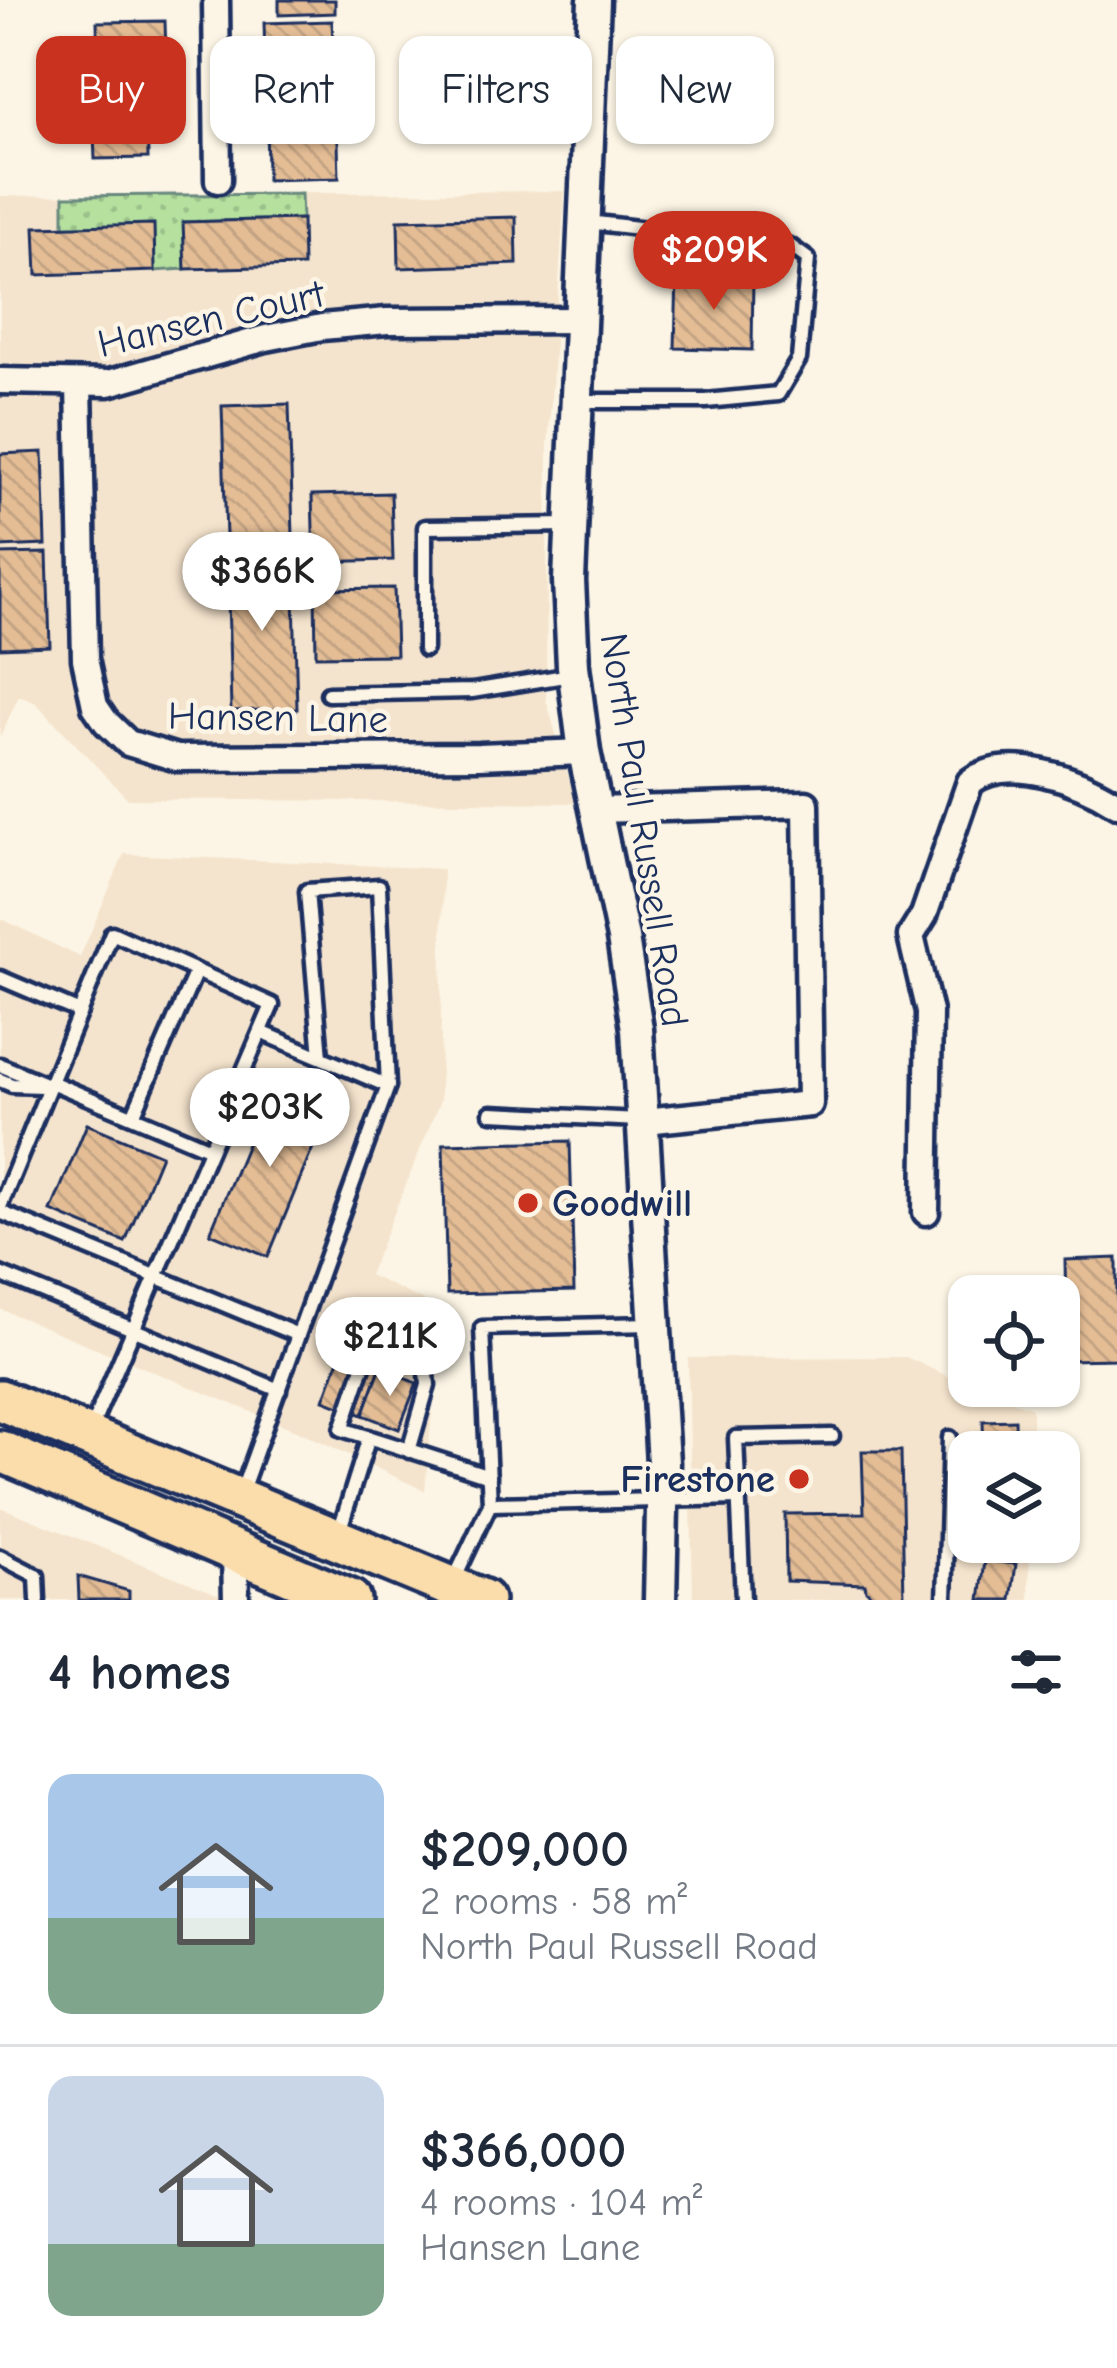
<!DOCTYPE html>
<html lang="en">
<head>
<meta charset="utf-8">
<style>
  :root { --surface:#fff; --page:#f2f2f3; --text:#1f2937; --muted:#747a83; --line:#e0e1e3; --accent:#c8321e }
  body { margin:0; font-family:"Comic Neue",sans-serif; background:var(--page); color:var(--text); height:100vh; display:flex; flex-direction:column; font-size:45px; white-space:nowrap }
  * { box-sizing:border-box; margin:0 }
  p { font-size:39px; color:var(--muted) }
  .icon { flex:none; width:66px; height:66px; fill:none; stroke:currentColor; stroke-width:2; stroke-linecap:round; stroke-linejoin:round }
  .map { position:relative; height:1600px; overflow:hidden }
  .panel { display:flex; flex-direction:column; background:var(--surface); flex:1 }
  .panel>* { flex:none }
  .guide { position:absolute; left:36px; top:36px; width:1047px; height:108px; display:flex; gap:24px }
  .fabs { position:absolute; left:948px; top:1275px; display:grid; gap:24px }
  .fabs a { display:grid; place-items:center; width:132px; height:132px; border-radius:24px; background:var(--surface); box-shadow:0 3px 9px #0004; font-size:60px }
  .price { position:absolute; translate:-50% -102px; padding:0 27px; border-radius:42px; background:#fff; color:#222; font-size:39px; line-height:78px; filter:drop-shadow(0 3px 6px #0008) }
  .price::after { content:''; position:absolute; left:50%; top:72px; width:36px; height:27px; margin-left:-18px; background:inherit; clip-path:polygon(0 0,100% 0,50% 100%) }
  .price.on { background:var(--accent); color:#fff }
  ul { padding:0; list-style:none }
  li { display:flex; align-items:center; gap:36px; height:300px; padding:0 48px }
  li+li { border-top:3px solid var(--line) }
  li span { display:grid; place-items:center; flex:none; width:336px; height:240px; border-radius:24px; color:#555 }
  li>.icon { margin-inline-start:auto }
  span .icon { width:144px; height:144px; fill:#fffc; stroke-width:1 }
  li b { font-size:51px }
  h2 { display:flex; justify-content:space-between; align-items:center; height:144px; padding:0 48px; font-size:51px }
  .tag { padding:0 42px; border-radius:24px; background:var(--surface); box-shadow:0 3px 9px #0004; font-size:42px; line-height:108px }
  .tag.on { background:var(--accent); color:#fff }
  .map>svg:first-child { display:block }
  .built { fill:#f5e4cd }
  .park { fill:url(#park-dots); stroke:#68887e; stroke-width:3 }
  .building { fill:url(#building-back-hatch); stroke:#1b2f5e; stroke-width:3 }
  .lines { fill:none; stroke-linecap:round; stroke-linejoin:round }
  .service-casing { stroke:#1b2f5e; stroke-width:21 }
  .minor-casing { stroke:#1b2f5e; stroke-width:33 }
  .tertiary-casing { stroke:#1b2f5e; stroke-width:39 }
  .primary-casing { stroke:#1b2f5e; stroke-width:48 }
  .service { stroke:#fcf5e5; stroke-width:12 }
  .minor { stroke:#fcf5e5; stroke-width:24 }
  .tertiary { stroke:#fcf5e5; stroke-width:30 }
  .primary { stroke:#fbddab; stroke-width:39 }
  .poi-dot { fill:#c8321e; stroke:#fcf5e5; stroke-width:4.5 }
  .labels { text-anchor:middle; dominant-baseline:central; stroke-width:9; stroke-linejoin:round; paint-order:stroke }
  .street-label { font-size:39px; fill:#1b2f5e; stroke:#fcf5e5 }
  .poi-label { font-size:39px; font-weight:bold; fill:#1b2f5e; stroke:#fcf5e5; text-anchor:start }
</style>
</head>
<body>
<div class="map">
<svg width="1117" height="1600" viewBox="0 0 1117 1600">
  <defs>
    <pattern id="park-dots" width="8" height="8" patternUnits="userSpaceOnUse" patternTransform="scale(3)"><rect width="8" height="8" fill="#b5e09e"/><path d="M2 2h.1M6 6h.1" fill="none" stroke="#9bc08a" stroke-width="1.8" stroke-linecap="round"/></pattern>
    <pattern id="building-back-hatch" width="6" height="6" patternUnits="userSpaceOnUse" patternTransform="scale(3)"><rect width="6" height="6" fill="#e4bd95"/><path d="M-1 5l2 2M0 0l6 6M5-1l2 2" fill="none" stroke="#c3a383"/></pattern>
  </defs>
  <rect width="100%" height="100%" fill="#fcf5e5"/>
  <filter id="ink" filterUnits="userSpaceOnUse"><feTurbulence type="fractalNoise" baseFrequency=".00833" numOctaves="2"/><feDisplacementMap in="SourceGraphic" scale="24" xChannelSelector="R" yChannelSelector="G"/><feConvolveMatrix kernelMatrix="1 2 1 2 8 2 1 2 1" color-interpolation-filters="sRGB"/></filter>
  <g filter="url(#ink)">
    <g class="built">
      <path d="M565,191L548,446L546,699L576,803L128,799L36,703L19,696L0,737V196Z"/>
      <path d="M124,854L443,869L440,1101L369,1275L441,1309L425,1491L303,1433L0,1309V918L80,957Z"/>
      <path d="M906,1357L969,1386L1032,1408V1452H969V1542H1030L1029,1600H693L688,1358Z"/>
      <path d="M0,1507L227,1598V1600H0Z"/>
    </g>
    <path class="park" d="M301,194L302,219L184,222L185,269L155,271L153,224L64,227V196Z"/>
    <g class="building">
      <path d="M279,0H335V13L279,15Z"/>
      <path d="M165,21L167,90L99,92L97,22Z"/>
      <path d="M332,21L335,89L266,91L264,23Z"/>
      <path d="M337,108L339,178L267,180L266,110Z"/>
      <path d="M147,109L148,158L95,159L93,111Z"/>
      <path d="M516,217L517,264L399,268L398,220Z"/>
      <path d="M302,219L303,266L185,269L183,222Z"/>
      <path d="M154,224L155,271L37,275L35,227Z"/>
      <path d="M677,275L753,277L752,350L675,348Z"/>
      <path d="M289,404L293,536L226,538L222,406Z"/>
      <path d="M43,452L46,545L0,547V454Z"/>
      <path d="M391,493L393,560L314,562L312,495Z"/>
      <path d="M47,553L50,646L0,648V554Z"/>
      <path d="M293,557L297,709L231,711L227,559Z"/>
      <path d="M394,588L396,655L316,656L315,589Z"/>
      <path d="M273,1082L330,1106L268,1257L210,1233Z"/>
      <path d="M87,1124L161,1155L125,1242L51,1211Z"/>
      <path d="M570,1141L574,1291L447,1294L443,1144Z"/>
      <path d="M1117,1258V1359L1067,1360L1065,1260Z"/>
      <path d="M341,1354L380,1369L363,1415L324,1400Z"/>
      <path d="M380,1369L417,1383L399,1429L363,1415Z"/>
      <path d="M1015,1420L1016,1452H984L983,1421Z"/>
      <path d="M862,1451H901L904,1600H877L866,1590L865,1584L786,1581L785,1514L864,1513Z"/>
      <path d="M985,1561L1016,1564L1011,1600H980Z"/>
      <path d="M78,1576L129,1591V1600H79Z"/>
    </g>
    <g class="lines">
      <defs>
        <g id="service">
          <path d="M579,401H706L778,394L799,359L808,259L790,246L588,222"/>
          <path d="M425,649V527L571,525"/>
          <path d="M328,694L472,691L571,675"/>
          <path d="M0,978L80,1012"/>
          <path d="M261,1032L388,1086"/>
          <path d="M0,1065L50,1086"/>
          <path d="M0,1080L12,1085L42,1086"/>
          <path d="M51,1082L210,1149"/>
          <path d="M491,1113L640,1120"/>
          <path d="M133,1116L196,971"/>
          <path d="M0,1207L112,933L272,1005L90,1431"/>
          <path d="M0,1212L298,1335"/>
          <path d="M0,1274L279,1390"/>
          <path d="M409,1451L428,1385L424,1343L377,1325L342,1429C391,1444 440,1460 489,1476"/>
          <path d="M240,1496L388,1086L379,886L307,891L321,1057"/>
          <path d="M490,1504L738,1498"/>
          <path d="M339,1532L369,1437"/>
          <path d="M0,1557L37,1576L38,1600"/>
          <path d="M454,1580L490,1504L482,1328L651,1324"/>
          <path d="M743,1600L736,1438L832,1436"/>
          <path d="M945,1600L950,1438"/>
        </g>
        <g id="minor">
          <path d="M216,0L218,180"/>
          <path d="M0,381L109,383L266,338L322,327L387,321L582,320"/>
          <path d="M79,385L85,659L95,706L106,722L128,743L177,758L479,756L584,752"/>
          <path d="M596,810L806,804L810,1104L645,1121"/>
          <path d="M926,1212L929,1012L911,936L924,915L970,782C1009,753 1079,780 1117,804"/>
          <path d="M235,1552L236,1600"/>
        </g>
        <path id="tertiary" d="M594,0L569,581L573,666L584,752L623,938L637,1029L663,1463L660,1600"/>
        <g id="primary">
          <path d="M0,1400L483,1600"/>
          <path d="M0,1451L350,1600"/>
        </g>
      </defs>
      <use href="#service" class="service-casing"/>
      <use href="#minor" class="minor-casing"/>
      <use href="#tertiary" class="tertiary-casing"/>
      <use href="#primary" class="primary-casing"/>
      <use href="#service" class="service"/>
      <use href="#minor" class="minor"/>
      <use href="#tertiary" class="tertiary"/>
      <use href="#primary" class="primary"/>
    </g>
  </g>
  <g class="poi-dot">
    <circle cx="528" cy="1203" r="12"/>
    <circle cx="799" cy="1479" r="12"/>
  </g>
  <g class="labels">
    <g class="street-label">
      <text transform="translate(211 319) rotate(-13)">Hansen Court</text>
      <text transform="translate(278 718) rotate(1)">Hansen Lane</text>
      <text transform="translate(644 830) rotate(81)">North Paul Russell Road</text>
    </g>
    <g class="poi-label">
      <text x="552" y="1203">Goodwill</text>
      <text x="775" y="1479" text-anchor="end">Firestone</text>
    </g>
  </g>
</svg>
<div class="fabs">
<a><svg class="icon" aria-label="locate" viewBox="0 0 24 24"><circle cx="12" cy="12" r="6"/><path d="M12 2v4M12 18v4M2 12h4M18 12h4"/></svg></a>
<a><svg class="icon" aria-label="layers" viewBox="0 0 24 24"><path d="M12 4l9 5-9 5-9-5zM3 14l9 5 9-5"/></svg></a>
</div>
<b class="price on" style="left:714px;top:313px">$209K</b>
<b class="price" style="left:262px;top:634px">$366K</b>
<b class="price" style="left:270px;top:1170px">$203K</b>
<b class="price" style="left:390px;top:1399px">$211K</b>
<div class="guide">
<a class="tag on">Buy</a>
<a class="tag">Rent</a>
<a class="tag">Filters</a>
<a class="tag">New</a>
</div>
</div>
<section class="panel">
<h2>4 homes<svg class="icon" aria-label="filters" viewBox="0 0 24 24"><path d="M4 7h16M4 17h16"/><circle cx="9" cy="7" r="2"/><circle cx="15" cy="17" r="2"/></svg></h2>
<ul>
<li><span style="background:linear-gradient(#a9c7e8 60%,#7fa58c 0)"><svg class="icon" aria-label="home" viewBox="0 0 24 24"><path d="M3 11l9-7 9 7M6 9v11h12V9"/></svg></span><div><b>$209,000</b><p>2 rooms · 58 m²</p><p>North Paul Russell Road</p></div></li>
<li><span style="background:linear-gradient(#c9d6e8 70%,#7fa58c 0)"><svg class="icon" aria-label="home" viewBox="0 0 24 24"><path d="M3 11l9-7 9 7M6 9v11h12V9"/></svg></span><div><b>$366,000</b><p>4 rooms · 104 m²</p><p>Hansen Lane</p></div></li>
</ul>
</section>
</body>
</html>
